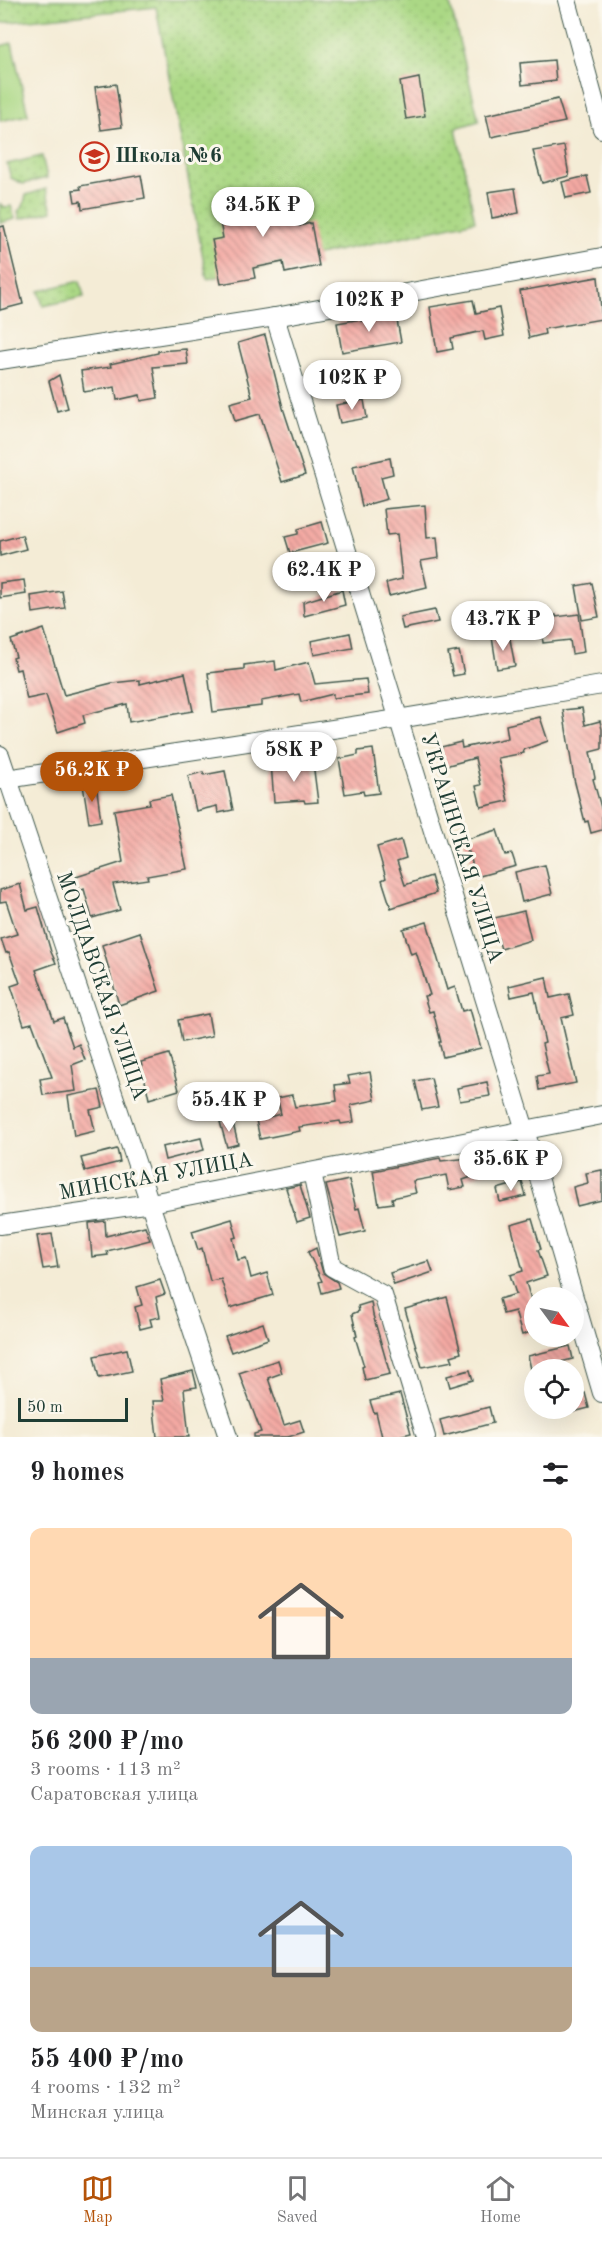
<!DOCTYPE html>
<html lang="en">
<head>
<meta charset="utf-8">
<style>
  :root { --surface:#fff; --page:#f2f2f2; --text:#202124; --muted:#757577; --line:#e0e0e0; --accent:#b45309 }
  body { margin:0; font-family:"Old Standard TT",serif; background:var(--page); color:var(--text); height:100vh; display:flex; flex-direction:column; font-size:22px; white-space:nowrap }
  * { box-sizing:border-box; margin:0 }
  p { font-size:20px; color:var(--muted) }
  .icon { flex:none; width:33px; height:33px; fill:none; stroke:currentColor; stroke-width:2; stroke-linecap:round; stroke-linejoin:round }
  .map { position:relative; height:1437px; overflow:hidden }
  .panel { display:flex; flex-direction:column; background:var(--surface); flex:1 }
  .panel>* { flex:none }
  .needle { width:39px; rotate:123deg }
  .tools { position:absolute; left:524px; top:1287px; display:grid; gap:12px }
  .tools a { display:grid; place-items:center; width:60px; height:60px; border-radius:50%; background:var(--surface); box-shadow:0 6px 24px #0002; font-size:30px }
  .scale { position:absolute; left:18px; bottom:15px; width:110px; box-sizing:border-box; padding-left:6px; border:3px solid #1f3d34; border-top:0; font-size:16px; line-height:21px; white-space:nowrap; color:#1f3d34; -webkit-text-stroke:4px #fbf7ec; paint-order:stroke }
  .price { position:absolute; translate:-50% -51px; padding:0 14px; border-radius:21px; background:#fff; color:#222; font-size:20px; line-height:39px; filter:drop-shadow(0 2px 3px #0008) }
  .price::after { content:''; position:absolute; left:50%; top:36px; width:18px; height:14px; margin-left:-9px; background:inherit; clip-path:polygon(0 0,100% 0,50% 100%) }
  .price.current { background:var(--accent); color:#fff }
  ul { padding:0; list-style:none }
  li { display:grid; align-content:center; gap:12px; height:318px; padding:0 30px }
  li span { display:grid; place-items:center; height:186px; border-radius:12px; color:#555 }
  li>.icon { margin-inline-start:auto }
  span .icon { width:108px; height:108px; fill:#fffc; stroke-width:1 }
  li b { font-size:26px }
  h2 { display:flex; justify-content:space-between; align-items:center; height:72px; padding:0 30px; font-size:26px }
  .dock { display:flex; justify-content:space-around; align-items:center; height:84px; border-top:2px solid var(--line); background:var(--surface); font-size:16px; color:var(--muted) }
  .dock a { display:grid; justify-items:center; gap:3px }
  .dock .current { color:var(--accent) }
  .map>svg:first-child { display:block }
  .green { fill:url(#green-dots); stroke:#658a5c; stroke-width:1.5 }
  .pitch { fill:#abd885; stroke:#658a5c; stroke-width:1.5 }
  .building { fill:url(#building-back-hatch) }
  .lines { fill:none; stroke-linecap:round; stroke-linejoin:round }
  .street-casing { stroke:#3f574c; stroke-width:20 }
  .street { stroke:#fff; stroke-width:18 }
  .labels { text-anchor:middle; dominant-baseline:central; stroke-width:6; stroke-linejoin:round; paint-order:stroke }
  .poi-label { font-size:21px; font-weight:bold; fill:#1f3d34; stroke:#fbf7ec; text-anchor:start }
  .street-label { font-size:21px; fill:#1f3d34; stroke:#fbf7ec }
</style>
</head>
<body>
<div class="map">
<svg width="602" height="1437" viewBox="0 0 602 1437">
  <defs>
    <pattern id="green-dots" width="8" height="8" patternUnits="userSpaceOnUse" patternTransform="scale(1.5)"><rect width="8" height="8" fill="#abd885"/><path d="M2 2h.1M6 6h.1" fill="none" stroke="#93ba73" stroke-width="1.8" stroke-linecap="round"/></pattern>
    <pattern id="building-back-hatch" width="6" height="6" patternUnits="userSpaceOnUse" patternTransform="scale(1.5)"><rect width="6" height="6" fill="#f4a9a3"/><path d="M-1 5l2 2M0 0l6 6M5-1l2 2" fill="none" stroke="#c58b86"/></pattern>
  </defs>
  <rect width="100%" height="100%" fill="#fbf7ec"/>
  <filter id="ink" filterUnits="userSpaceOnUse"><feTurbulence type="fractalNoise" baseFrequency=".0167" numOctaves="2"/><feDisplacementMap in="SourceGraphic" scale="12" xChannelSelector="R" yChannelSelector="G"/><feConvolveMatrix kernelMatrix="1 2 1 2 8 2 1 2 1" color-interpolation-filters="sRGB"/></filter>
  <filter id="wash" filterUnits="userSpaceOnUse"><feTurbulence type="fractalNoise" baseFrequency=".008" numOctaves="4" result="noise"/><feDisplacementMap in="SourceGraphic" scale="24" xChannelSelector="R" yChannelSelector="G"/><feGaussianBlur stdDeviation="1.35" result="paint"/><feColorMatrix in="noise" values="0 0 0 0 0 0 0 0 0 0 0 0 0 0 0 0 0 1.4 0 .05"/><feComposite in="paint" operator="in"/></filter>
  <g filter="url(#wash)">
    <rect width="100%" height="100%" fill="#f4ecd6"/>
    <g class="green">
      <path d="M0,0H449L479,121L456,128L475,221L207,279L156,7L0,23Z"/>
      <path d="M42,156L47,178L23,184L11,178L7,164Z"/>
      <path d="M46,189L52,211L20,219L18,211L23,207L26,195Z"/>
      <path d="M0,204L5,207L11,206L15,219L0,223Z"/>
      <path d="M80,281L84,297L43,306L39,291Z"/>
    </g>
    <path class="pitch" d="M12,43L28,115L0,121V46Z"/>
    <g id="blocks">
      <g class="building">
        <path d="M554,60L556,81L522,85L520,63Z"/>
        <path d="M419,78L425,116L406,119L400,82Z"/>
        <path d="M116,84L122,127L101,130L95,87Z"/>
        <path d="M558,99L565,122L491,137L486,115Z"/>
        <path d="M564,146L569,176L542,183L533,151Z"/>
        <path d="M141,175L145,198L82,209L81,201L75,202L73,190L81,189L80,186Z"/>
        <path d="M587,176L591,193L566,198L562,182Z"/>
        <path d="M515,188L519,213L492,218L488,192Z"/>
        <path d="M293,192L299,226L311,223L319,266L285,273L283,262L253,268L255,278L221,284L212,240L223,238L217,206Z"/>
        <path d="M4,226L23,304L0,310V227Z"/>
        <path d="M598,277L602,319L544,329L545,334L529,338L520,291Z"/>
        <path d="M473,300L476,313L499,308L504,336L485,340L483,331L451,338L453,349L437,352L430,307Z"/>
        <path d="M396,315L401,342L342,352L337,323L361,319V321Z"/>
        <path d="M265,335L283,408L305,475L282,482L260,414L235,421L230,403L252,397L238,343Z"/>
        <path d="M186,349L188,364L153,367L158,398L141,401L140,395L117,400L115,387L84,392L81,371L111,367L110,364L158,353V351Z"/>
        <path d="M377,367L381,386L360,391L355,372Z"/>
        <path d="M59,375L68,408L57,411L49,381Z"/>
        <path d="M364,400L367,418L340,423L336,405Z"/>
        <path d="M390,458L393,474L381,477L387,499L362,506L353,466Z"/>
        <path d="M425,505L427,538L437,537L439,558L421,561L427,587L389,596L386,583L402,579L397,534L387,535L384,509Z"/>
        <path d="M322,522L328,543L290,553L285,537L298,534V529Z"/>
        <path d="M22,535L26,549L0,556V541Z"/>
        <path d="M24,580L26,594L0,598V583Z"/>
        <path d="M592,583L599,617L582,620L576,586Z"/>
        <path d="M342,590L345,605L304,616L303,602Z"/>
        <path d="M62,591L65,608L33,613L31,596Z"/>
        <path d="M435,610L438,622L403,629L400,617Z"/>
        <path d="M579,614L584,652L572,654L570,640L543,643L540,616L556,615V617Z"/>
        <path d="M44,629L64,695L112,683L140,680V684L185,673L193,711L129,722L127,704L83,715L85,723L58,732L46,695L27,699L20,669L16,670L13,658L16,657L11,640Z"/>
        <path d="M350,633L353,648L314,655L311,641Z"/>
        <path d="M509,634L515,666L497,669L492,637Z"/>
        <path d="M459,651L464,674L453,676L448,653Z"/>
        <path d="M275,661L276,670L309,662L315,684L366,679L368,694L333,698V694L301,702L299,694L261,701V706L213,712L208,673L244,669V665Z"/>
        <path d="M582,708L585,725L600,721L602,729V749L590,752L595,778L593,779L602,811V830L591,833L588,821L585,822L574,779L563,710Z"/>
        <path d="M540,717L548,741L523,750L524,753L498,758L508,801L481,807L476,786L481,785L475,758L445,766L441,747L461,742L462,748L508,738L506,725Z"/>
        <path d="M373,749L379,793L364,795L363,791L345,794L339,759L358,755V751Z"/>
        <path d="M285,762V766L313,763L318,802L305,803L304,800L274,802L271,763Z"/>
        <path d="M225,771L233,810L218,813L217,806L196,811L188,776L203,772L204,775Z"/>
        <path d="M96,783L101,821L89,823L83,785Z"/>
        <path d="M171,795L187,869L147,876L148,879L113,884L120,910L92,918L84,889L80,891L76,877L123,862L114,810L150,804L149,799Z"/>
        <path d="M497,830L505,855L512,854L516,866L476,877L469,852H467L464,840Z"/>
        <path d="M401,840L406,858L397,861L405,885L431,876L436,893L391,908L382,880L386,878L377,847Z"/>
        <path d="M545,865L552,894L522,902L515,872Z"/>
        <path d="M20,884L27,910L38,907L51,952L56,963L36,970L54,1021L63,1018L73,1047L79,1044L85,1060L72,1065L76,1091L43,1095L40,1079L52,1077L32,1023L24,1025L11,986L20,983L9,952L6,953L1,939L17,934L6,901L0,902V890Z"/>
        <path d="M524,911L531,940L501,949L496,933L493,934L490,919Z"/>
        <path d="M427,922L447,990L455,987L462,1011L470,1009L481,1048L443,1057L439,1042H441L433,1011L429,1012L424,996L430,995L416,952L411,954L403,929Z"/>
        <path d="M140,932L159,991L119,1005L102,945Z"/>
        <path d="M546,977L550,998L569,994L574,1015L561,1018L576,1083L539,1090L537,1076L549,1074L542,1044L545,1043L534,992L511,997L509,986Z"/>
        <path d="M208,1014L212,1036L182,1042L178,1020Z"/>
        <path d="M169,1054L179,1090L149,1099L141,1062Z"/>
        <path d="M370,1072L375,1100L351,1105L354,1122L341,1124L340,1121L299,1127L300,1131L260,1139L256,1120L281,1114L277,1098L292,1095L295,1107L337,1101L335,1085L350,1083L348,1076Z"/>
        <path d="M431,1078L438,1107L422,1110L415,1081Z"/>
        <path d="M487,1082L490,1096L460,1101L457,1088Z"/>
        <path d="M99,1090L103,1107L90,1110L95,1131L74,1136L68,1096Z"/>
        <path d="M232,1119L238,1144L227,1147L220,1122Z"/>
        <path d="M201,1138L204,1150L165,1160L162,1147Z"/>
        <path d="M117,1149L120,1162L85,1171L81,1158Z"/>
        <path d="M489,1156L494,1169L463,1180L465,1187L449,1190L446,1175L413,1181L416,1193L392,1198L393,1203L379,1205L373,1171L440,1158L441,1161Z"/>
        <path d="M602,1170V1200L577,1206L573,1187L588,1183L586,1173Z"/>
        <path d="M349,1180L356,1209L359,1208L365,1231L340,1237L326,1185Z"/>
        <path d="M522,1182L526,1196L500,1202L497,1189Z"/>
        <path d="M300,1185L310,1218L297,1222L286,1188Z"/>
        <path d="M232,1219L237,1237L233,1238L238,1260L246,1258L251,1278L267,1273L273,1295L230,1308L221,1279L210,1281L202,1248L198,1250L192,1231Z"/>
        <path d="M532,1219L541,1249L538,1250L547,1276L526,1283L534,1309V1331L522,1335L515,1311L503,1314L499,1299L516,1294L510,1275L523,1271L511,1225Z"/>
        <path d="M105,1221L106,1236L145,1226L150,1240L107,1251L108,1255L92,1257L89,1223Z"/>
        <path d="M52,1234L58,1267L43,1269L37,1236Z"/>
        <path d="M316,1248L323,1273L337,1282L339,1288L322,1293L319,1282L322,1281L308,1252Z"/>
        <path d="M429,1261L433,1272L394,1285L390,1273Z"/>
        <path d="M160,1280L165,1294L156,1297L160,1317L150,1319L152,1326L140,1329L135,1307L142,1305L137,1287Z"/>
        <path d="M447,1297L461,1353L451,1356L453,1361L422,1367L405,1309Z"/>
        <path d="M371,1302L373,1315L390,1374L365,1380L362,1367L364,1366L355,1337L357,1336L352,1314L359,1311L358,1306Z"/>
        <path d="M263,1323L268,1339L231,1352L225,1336Z"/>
        <path d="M570,1346L573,1359L531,1369L528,1356Z"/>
        <path d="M127,1349L132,1371L99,1378L94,1356Z"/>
        <path d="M278,1360L282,1373L268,1378L284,1425L300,1420L304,1432L288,1437H254V1434L261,1432L239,1373Z"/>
        <path d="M470,1370L473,1380L450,1387L447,1376Z"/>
        <path d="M193,1371L197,1387L184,1389L189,1437H157L153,1401H164L160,1379Z"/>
        <path d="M585,1393L589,1408L573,1412V1397Z"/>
        <path d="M400,1394L411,1433L395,1437H382L376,1412L374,1413L370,1401Z"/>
        <path d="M489,1407L493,1423L444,1436L440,1420Z"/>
      </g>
    </g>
  </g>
  <g filter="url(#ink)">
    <use href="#blocks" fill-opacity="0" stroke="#3f574c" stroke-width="1.5"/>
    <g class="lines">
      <defs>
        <g id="street">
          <path d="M567,0L602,129"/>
          <path d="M275,317L525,1130L602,1393"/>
          <path d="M0,360L275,317L602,257"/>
          <path d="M0,755L228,1437"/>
          <path d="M0,780L398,719L602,685"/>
          <path d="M312,1172L332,1267L383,1295L426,1437"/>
          <path d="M0,1225L151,1203L602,1115"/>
        </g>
      </defs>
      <use href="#street" class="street-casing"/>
      <use href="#street" class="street"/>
    </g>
  </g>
  <defs>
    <symbol id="school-ring" viewBox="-11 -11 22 22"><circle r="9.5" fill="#fbf7ec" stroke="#c8321e" stroke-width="1.5"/><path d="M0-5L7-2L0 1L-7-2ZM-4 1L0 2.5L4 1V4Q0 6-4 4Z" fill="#c8321e"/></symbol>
  </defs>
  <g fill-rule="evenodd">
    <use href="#school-ring" x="78" y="140" width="33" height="33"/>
  </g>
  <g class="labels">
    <g class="poi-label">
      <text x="115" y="156">Школа №6</text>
    </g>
    <g class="street-label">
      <text transform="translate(461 848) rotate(73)">УКРАИНСКАЯ УЛИЦА</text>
      <text transform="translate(101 986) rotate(71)">МОЛДАВСКАЯ УЛИЦА</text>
      <text transform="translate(156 1177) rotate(-10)">МИНСКАЯ УЛИЦА</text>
    </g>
  </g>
</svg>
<div class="tools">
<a><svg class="needle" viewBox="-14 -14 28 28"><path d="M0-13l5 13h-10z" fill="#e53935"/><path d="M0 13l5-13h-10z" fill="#757577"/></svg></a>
<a><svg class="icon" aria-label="locate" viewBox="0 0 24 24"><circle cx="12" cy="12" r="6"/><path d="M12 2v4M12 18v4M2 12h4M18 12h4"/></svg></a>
</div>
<div class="scale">50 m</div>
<b class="price" style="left:263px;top:238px">34.5K ₽</b>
<b class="price" style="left:369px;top:333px">102K ₽</b>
<b class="price" style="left:352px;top:411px">102K ₽</b>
<b class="price" style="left:324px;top:603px">62.4K ₽</b>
<b class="price" style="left:503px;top:652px">43.7K ₽</b>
<b class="price" style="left:294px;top:783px">58K ₽</b>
<b class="price current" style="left:92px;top:803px">56.2K ₽</b>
<b class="price" style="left:229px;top:1133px">55.4K ₽</b>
<b class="price" style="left:511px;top:1192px">35.6K ₽</b>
</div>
<section class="panel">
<h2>9 homes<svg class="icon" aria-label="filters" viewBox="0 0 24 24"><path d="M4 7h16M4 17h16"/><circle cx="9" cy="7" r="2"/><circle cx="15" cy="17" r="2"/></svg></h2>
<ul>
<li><span style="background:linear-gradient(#ffd9b3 70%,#9aa5b1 0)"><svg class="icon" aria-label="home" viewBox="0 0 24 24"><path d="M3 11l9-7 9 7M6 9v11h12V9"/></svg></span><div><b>56 200 ₽/mo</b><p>3 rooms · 113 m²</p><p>Саратовская улица</p></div></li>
<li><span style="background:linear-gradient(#a9c7e8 65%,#b9a48a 0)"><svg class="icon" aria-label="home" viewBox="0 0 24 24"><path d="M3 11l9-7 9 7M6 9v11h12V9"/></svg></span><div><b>55 400 ₽/mo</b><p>4 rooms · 132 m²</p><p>Минская улица</p></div></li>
</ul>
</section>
<nav class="dock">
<a class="current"><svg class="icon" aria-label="map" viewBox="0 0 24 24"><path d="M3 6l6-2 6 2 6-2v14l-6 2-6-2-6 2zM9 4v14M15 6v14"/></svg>Map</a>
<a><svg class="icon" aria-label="saved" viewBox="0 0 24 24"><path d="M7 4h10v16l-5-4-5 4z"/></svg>Saved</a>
<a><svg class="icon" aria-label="home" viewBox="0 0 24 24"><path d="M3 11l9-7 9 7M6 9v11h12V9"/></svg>Home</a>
</nav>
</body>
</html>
